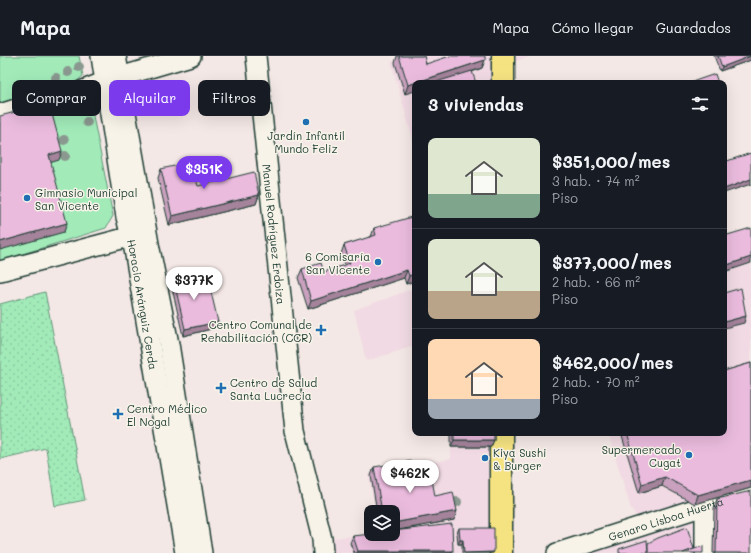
<!DOCTYPE html>
<html lang="es">
<head>
<meta charset="utf-8">
<style>
  :root { --surface:#171b24; --page:#20242c; --text:#f1f3f6; --muted:#9ea1a6; --line:#363941; --accent:#7c3aed }
  body { margin:0; font-family:Mali,sans-serif; background:var(--page); color:var(--text); height:100vh; display:flex; flex-direction:column; font-size:15px; white-space:nowrap }
  * { box-sizing:border-box; margin:0 }
  p { font-size:13px; color:var(--muted) }
  .icon { flex:none; width:22px; height:22px; fill:none; stroke:currentColor; stroke-width:2; stroke-linecap:round; stroke-linejoin:round }
  .map { position:relative; flex:1; overflow:hidden }
  .side { position:absolute; left:412px; top:24px; width:315px; height:356px; display:flex; flex-direction:column; background:var(--surface); border-radius:8px; box-shadow:0 4px 16px #0002 }
  .side>* { flex:none }
  .hud { position:absolute; left:12px; top:24px; width:340px; height:36px; display:flex; gap:8px }
  .buttons { position:absolute; left:364px; top:449px; display:grid; gap:8px }
  .buttons a { display:grid; place-items:center; width:36px; height:36px; border-radius:8px; background:var(--surface); box-shadow:0 4px 16px #0002; font-size:20px }
  .price { position:absolute; translate:-50% -34px; padding:0 9px; border-radius:14px; background:#fff; color:#222; font-size:13px; line-height:26px; filter:drop-shadow(0 1px 2px #0008) }
  .price::after { content:''; position:absolute; left:50%; top:24px; width:12px; height:9px; margin-left:-6px; background:inherit; clip-path:polygon(0 0,100% 0,50% 100%) }
  .price.active { background:var(--accent); color:#fff }
  ul { padding:0; list-style:none }
  li { display:flex; align-items:center; gap:12px; height:100px; padding:0 16px }
  li+li { border-top:1px solid var(--line) }
  li span { display:grid; place-items:center; flex:none; width:112px; height:80px; border-radius:8px; color:#555 }
  li>.icon { margin-inline-start:auto }
  span .icon { width:48px; height:48px; fill:#fffc; stroke-width:1 }
  li b { font-size:17px }
  h2 { display:flex; justify-content:space-between; align-items:center; height:48px; padding:0 16px; font-size:17px }
  .tag { padding:0 14px; border-radius:8px; background:var(--surface); box-shadow:0 4px 16px #0002; font-size:14px; line-height:36px }
  .tag.active { background:var(--accent); color:#fff }
  header { display:flex; align-items:center; gap:24px; box-sizing:border-box; height:56px; padding:0 20px; background:var(--surface); border-bottom:1px solid var(--line) }
  header strong { font-size:19px }
  nav { display:flex; gap:22px; margin-inline-start:auto; font-size:14px }
  .map>svg:first-child { display:block }
  .built { fill:#f1dae3 }
  .grass { fill:url(#grass-dots); stroke:#609476 }
  .green { fill:#a2ebb9; stroke:#609476 }
  .lines { fill:none; stroke-linecap:round; stroke-linejoin:round }
  .minor-casing { stroke:#1f3d34; stroke-width:22 }
  .major-casing { stroke:#1f3d34; stroke-width:25 }
  .minor { stroke:#f7f3e8; stroke-width:19 }
  .major { stroke:#f5e382; stroke-width:22 }
  .tree { fill:#8a988f }
  .wall { fill:#c9a1be; stroke:#1f3d34 }
  .shaded-wall { fill:#a4839b; stroke:#1f3d34 }
  .building { fill:#eabbdd; stroke:#1f3d34 }
  .poi-dot { fill:#1f6fb2; stroke:#f7f3e8; stroke-width:1.5 }
  .labels { text-anchor:middle; dominant-baseline:central; stroke-width:3; stroke-linejoin:round; paint-order:stroke }
  .poi-label { font-size:11px; fill:#1f3d34; stroke:#f7f3e8; text-anchor:start }
  .street-label { font-size:11px; fill:#1f3d34; stroke:#f7f3e8 }
</style>
</head>
<body>
<header>
<strong>Mapa</strong>
<nav><a>Mapa</a><a>Cómo llegar</a><a>Guardados</a></nav>
</header>
<div class="map">
<svg width="751" height="497" viewBox="0 0 751 497">
  <defs>
    <pattern id="grass-dots" width="8" height="8" patternUnits="userSpaceOnUse"><rect width="8" height="8" fill="#a2ebb9"/><path d="M2 2h.1M6 6h.1" fill="none" stroke="#8bcaa0" stroke-width="1.8" stroke-linecap="round"/></pattern>
  </defs>
  <rect width="100%" height="100%" fill="#f4e8e6"/>
  <filter id="ink" filterUnits="userSpaceOnUse"><feTurbulence type="fractalNoise" baseFrequency=".025" numOctaves="2"/><feDisplacementMap in="SourceGraphic" scale="8" xChannelSelector="R" yChannelSelector="G"/><feConvolveMatrix kernelMatrix="1 2 1 2 8 2 1 2 1" color-interpolation-filters="sRGB"/></filter>
  <g filter="url(#ink)">
    <g class="built">
      <path d="M408,0H533L499,10L498,27H415V91L391,6Z"/>
      <path d="M751,207V497H557L643,469L631,453L608,377H724V272L744,266L724,243V216Z"/>
      <path d="M415,232V290L366,305L354,254Z"/>
      <path d="M451,377H501V497H323L322,483L372,478H393V456H376L368,418L451,403Z"/>
    </g>
    <path class="grass" d="M45,236L85,444L55,450L46,392L0,403V248Z"/>
    <path class="green" d="M0,0H79L83,20L69,32L74,51L92,55L113,160L106,172L0,205Z"/>
    <g class="lines">
      <defs>
        <g id="minor">
          <path id="s1" d="M101,0L126,161L134,193L185,497"/>
          <path d="M116,0L149,188L169,288L202,497"/>
          <path id="s2" d="M256,0L295,375L322,483L323,497"/>
          <path d="M0,58L44,44L71,39L106,25L191,0"/>
          <path d="M0,215L144,177"/>
          <path id="s3" d="M557,497L751,435"/>
          <path d="M705,497V449"/>
        </g>
        <g id="major">
          <path d="M503,27V0"/>
          <path d="M501,377V497"/>
        </g>
      </defs>
      <use href="#minor" class="minor-casing"/>
      <use href="#major" class="major-casing"/>
      <use href="#minor" class="minor"/>
      <use href="#major" class="major"/>
    </g>
    <g class="tree">
      <circle cx="79" cy="11" r="5"/>
      <circle cx="68" cy="16" r="5"/>
      <circle cx="56" cy="22" r="5"/>
      <circle cx="35" cy="32" r="5"/>
      <circle cx="17" cy="38" r="5"/>
      <circle cx="87" cy="66" r="5"/>
      <circle cx="64" cy="84" r="5"/>
      <circle cx="65" cy="100" r="5"/>
      <circle cx="457" cy="446" r="5"/>
    </g>
    <g class="wall">
      <path d="M397,0H424L426,8L485,4L482,12L472,16L415,27L405,38L395,7Z"/>
      <path d="M714,0H751V4L720,15Z"/>
      <path d="M161,113L198,130L259,139L256,148L169,169L158,122Z"/>
      <path d="M374,172L415,225L406,228L404,222L308,253L298,222L302,213L324,216L345,209L341,198L344,189L371,181Z"/>
      <path d="M172,217L194,231L218,266L215,272L183,280L170,223Z"/>
      <path d="M751,307V432L695,448L662,430L639,437L621,377H724V315Z"/>
      <path d="M451,377H494V384L491,391H451Z"/>
      <path d="M374,411L413,422L435,440L454,464L393,475V456H377L371,420Z"/>
      <path d="M717,443L751,497H713L714,452Z"/>
      <path d="M459,472L494,496L493,497H462V488H458L457,477Z"/>
      <path d="M353,480L453,495L452,497H354L350,487Z"/>
    </g>
    <g class="shaded-wall">
      <path d="M751,0V4L720,15L722,11Z"/>
      <path d="M485,4L482,12L438,27H415Z"/>
      <path d="M415,27V35L405,38L408,29Z"/>
      <path d="M62,95L59,104L46,108L49,99Z"/>
      <path d="M751,123V128L724,137V133Z"/>
      <path d="M259,139L256,148L169,169L172,160Z"/>
      <path d="M67,167L64,176L0,194V186Z"/>
      <path d="M751,201V207L724,216V210Z"/>
      <path d="M407,214L404,222L308,253L311,245Z"/>
      <path d="M415,217V225L406,228L409,220Z"/>
      <path d="M746,260L744,267L724,272V266Z"/>
      <path d="M218,266L215,272L183,280L185,273Z"/>
      <path d="M454,384H494L491,391H451Z"/>
      <path d="M665,421L662,430L639,437L642,428Z"/>
      <path d="M751,424V432L695,448L698,439Z"/>
      <path d="M457,455L454,464L393,475V467Z"/>
      <path d="M460,484H463L462,488H458Z"/>
      <path d="M358,495H453L452,497H357Z"/>
      <path d="M494,496L493,497H464Z"/>
    </g>
    <g class="building">
      <path d="M399,0H424L426,8L450,0H485V4L408,29Z"/>
      <path d="M718,0H751L722,11Z"/>
      <path d="M472,15L476,27H433Z"/>
      <path d="M715,18L718,27H689Z"/>
      <path d="M724,45L726,51L724,52Z"/>
      <path d="M49,47L62,95L49,99L67,167L0,186V60Z"/>
      <path d="M751,97V123L724,133V106Z"/>
      <path d="M192,106L198,130L254,116L259,139L172,160L161,113Z"/>
      <path d="M415,160V217L409,220L407,214L311,245L302,213L321,207L324,216L350,207L344,189L376,179L374,172Z"/>
      <path d="M751,172V201L724,210V180Z"/>
      <path d="M190,212L194,231L209,227L218,266L185,273L172,217Z"/>
      <path d="M741,232L746,260L724,266V237Z"/>
      <path d="M751,307V424L698,439L665,421L642,428L627,377H724V315Z"/>
      <rect x="454" y="377" width="40" height="7"/>
      <path d="M410,405L413,422L431,418L435,440L453,436L457,455L393,467V456H382L374,411Z"/>
      <path d="M751,435V497H716L717,443Z"/>
      <path d="M452,468L453,495H358L353,480L371,478H393V475Z"/>
      <path d="M687,471L694,493L683,497H648V487L658,482Z"/>
      <path d="M459,472H494V496L464,497L463,484H460Z"/>
      <path d="M647,484L648,497H619V493Z"/>
      <path d="M703,490V497H683Z"/>
    </g>
  </g>
  <g class="poi-dot">
    <circle cx="306" cy="66" r="4"/>
    <circle cx="27" cy="142" r="4"/>
    <circle cx="378" cy="206" r="4"/>
    <path d="M319 268h4v4h4v4h-4v4h-4v-4h-4v-4h4z"/>
    <path d="M219 326h4v4h4v4h-4v4h-4v-4h-4v-4h4z"/>
    <path d="M116 352h4v4h4v4h-4v4h-4v-4h-4v-4h4z"/>
    <circle cx="689" cy="399" r="4"/>
    <circle cx="485" cy="402" r="4"/>
  </g>
  <g class="labels">
    <g class="poi-label">
      <text x="306" y="79" text-anchor="middle">Jardín Infantil<tspan x="306" dy="13">Mundo Feliz</tspan></text>
      <text x="35" y="136">Gimnasio Municipal<tspan x="35" dy="13">San Vicente</tspan></text>
      <text x="370" y="200" text-anchor="end">6 Comisaría<tspan x="370" dy="13">San Vicente</tspan></text>
      <text x="312" y="268" text-anchor="end">Centro Comunal de<tspan x="312" dy="13">Rehabilitación (CCR)</tspan></text>
      <text x="230" y="326">Centro de Salud<tspan x="230" dy="13">Santa Lucrecia</tspan></text>
      <text x="127" y="352">Centro Médico<tspan x="127" dy="13">El Nogal</tspan></text>
      <text x="681" y="393" text-anchor="end">Supermercado<tspan x="681" dy="13">Cugat</tspan></text>
      <text x="493" y="396">Kiya Sushi<tspan x="493" dy="13">&amp; Burger</tspan></text>
    </g>
    <g class="street-label">
      <text stroke="none"><textPath href="#s2" startOffset="179">Manuel Rodríguez Erdoiza</textPath></text>
      <text stroke="none"><textPath href="#s1" startOffset="252">Horacio Aránguiz Cerda</textPath></text>
      <text stroke="none"><textPath href="#s3" startOffset="114">Genaro Lisboa Huerta</textPath></text>
    </g>
  </g>
</svg>
<div class="buttons">
<a><svg class="icon" aria-label="layers" viewBox="0 0 24 24"><path d="M12 4l9 5-9 5-9-5zM3 14l9 5 9-5"/></svg></a>
</div>
<b class="price active" style="left:204px;top:134px">$351K</b>
<b class="price" style="left:194px;top:245px">$377K</b>
<b class="price" style="left:410px;top:438px">$462K</b>
<div class="hud">
<a class="tag">Comprar</a>
<a class="tag active">Alquilar</a>
<a class="tag">Filtros</a>
</div>
<section class="side">
<h2>3 viviendas<svg class="icon" aria-label="filters" viewBox="0 0 24 24"><path d="M4 7h16M4 17h16"/><circle cx="9" cy="7" r="2"/><circle cx="15" cy="17" r="2"/></svg></h2>
<ul>
<li><span style="background:linear-gradient(#dfe7d0 70%,#7fa58c 0)"><svg class="icon" aria-label="home" viewBox="0 0 24 24"><path d="M3 11l9-7 9 7M6 9v11h12V9"/></svg></span><div><b>$351,000/mes</b><p>3 hab. · 74 m²</p><p>Piso</p></div></li>
<li><span style="background:linear-gradient(#dfe7d0 65%,#b9a48a 0)"><svg class="icon" aria-label="home" viewBox="0 0 24 24"><path d="M3 11l9-7 9 7M6 9v11h12V9"/></svg></span><div><b>$377,000/mes</b><p>2 hab. · 66 m²</p><p>Piso</p></div></li>
<li><span style="background:linear-gradient(#ffd9b3 75%,#9aa5b1 0)"><svg class="icon" aria-label="home" viewBox="0 0 24 24"><path d="M3 11l9-7 9 7M6 9v11h12V9"/></svg></span><div><b>$462,000/mes</b><p>2 hab. · 70 m²</p><p>Piso</p></div></li>
</ul>
</section>
</div>
</body>
</html>
